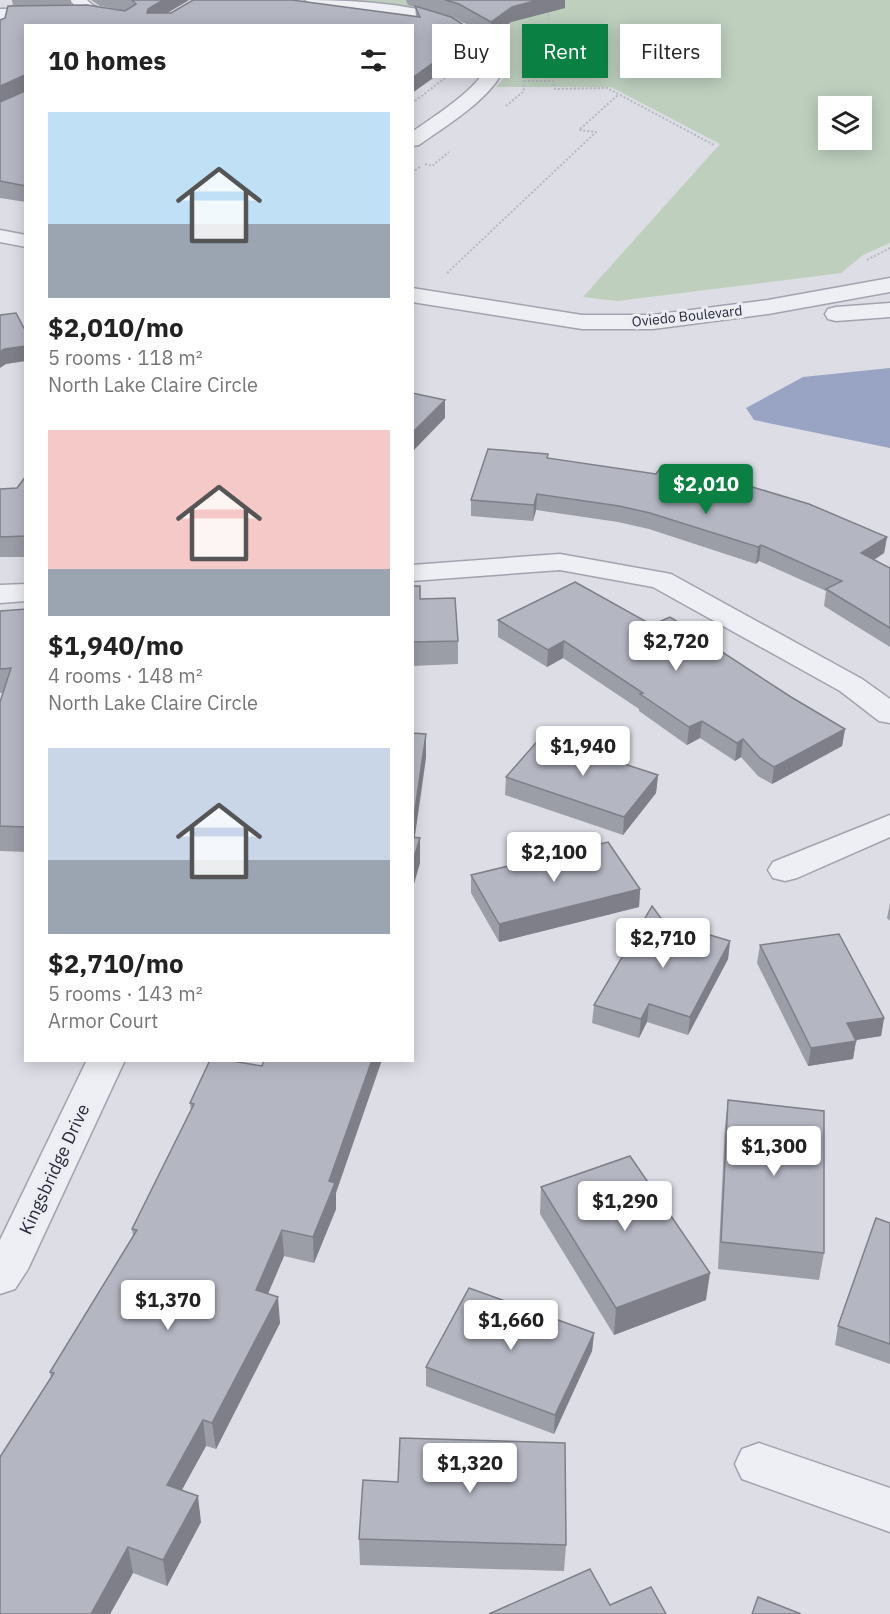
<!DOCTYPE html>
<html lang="en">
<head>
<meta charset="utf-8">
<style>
  :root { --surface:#fff; --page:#f6f6f6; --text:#222; --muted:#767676; --accent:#0b8043 }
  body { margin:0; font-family:"IBM Plex Sans",sans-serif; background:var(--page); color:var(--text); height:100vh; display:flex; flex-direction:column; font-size:22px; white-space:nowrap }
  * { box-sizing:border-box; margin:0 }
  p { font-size:20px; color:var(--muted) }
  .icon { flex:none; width:33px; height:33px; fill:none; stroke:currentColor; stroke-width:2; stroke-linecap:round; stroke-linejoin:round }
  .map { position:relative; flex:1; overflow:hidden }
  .drawer { position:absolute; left:24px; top:24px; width:390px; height:1038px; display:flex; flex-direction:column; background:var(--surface); border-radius:0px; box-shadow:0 3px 15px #0003 }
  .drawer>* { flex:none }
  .top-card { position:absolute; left:432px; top:24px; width:368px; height:54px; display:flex; gap:12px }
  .fabs { position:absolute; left:818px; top:96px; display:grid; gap:12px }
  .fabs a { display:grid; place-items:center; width:54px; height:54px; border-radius:0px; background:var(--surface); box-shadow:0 3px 15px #0003; font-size:30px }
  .price { position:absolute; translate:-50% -51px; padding:0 14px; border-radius:6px; background:#fff; color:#222; font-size:20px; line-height:39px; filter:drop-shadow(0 2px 3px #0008) }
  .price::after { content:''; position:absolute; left:50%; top:36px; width:18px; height:14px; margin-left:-9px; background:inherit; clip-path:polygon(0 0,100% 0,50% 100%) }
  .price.on { background:var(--accent); color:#fff }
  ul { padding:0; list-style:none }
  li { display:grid; align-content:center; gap:12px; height:318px; padding:0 24px }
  li span { display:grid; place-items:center; height:186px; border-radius:0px; color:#555 }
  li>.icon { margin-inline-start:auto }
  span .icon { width:108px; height:108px; fill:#fffc; stroke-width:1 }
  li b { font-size:26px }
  h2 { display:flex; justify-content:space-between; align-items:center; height:72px; padding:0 24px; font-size:26px }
  .pill { padding:0 21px; border-radius:0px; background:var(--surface); box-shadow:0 3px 15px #0003; font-size:21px; line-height:54px }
  .pill.on { background:var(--accent); color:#fff }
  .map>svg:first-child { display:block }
  .green { fill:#becfbe; fill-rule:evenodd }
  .water { fill:#99a3c3 }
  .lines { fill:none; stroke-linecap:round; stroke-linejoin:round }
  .minor-casing { stroke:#a2a3ae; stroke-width:3 }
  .path { stroke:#b6b8c0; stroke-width:2; stroke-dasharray:2 2; stroke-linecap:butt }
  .minor { fill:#eeeff4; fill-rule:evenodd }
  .wall { fill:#9b9da7 }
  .shaded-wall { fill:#7e7f88 }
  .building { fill:#b4b6c2; stroke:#7e7f88; stroke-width:1.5 }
  .labels { text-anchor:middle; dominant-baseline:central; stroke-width:6; stroke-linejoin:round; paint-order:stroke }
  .far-street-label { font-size:14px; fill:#27293a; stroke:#ebedf3 }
  .near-street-label { font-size:18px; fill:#27293a; stroke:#ebedf3 }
</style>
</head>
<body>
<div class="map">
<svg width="890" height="1614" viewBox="0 0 890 1614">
  <rect width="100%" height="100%" fill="#dcdde5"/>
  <path class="green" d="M355,0H890V243L863,255L841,273L617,301L583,297L720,144L611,87H496C559,27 388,5 355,0ZM828,106H861V140H828Z"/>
  <path class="water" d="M890,368V448L754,420L746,408L803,377Z"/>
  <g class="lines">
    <defs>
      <g id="minor">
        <path d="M70,0H87C102,17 122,5 133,17L125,22L83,15Z"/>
        <path d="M305,0C359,0 458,4 497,45C502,50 508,58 505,65C495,97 445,126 419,145L412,146V132C430,119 496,79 488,54C450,12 366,12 313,5Z"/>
        <path d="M51,8L59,13L57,16L0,19V9Z"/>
        <path d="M0,230L26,235V247L0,242Z"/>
        <path d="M890,278V292L768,314L653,329H582L412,302V288L582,315H653L768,300Z"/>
        <path d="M890,303V317L836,321L828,319L825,314L828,309L836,307Z"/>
        <path d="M560,554L671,574L862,679L890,699V723L879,721L840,691L653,587L560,570L412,581V565Z"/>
        <path d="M26,584V601L0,603V585Z"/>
        <path d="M890,815V837L797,878L785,881L773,878L768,870L773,862Z"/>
        <path d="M87,1060H125L28,1269L15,1289L0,1294V1240Z"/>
        <path d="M759,1443L890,1488V1532L742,1479L735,1464L742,1449Z"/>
      </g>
    </defs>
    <use href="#minor" class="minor-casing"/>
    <g class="path">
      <path d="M548,10L549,19"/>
      <path d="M524,81H553L555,89L607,88L714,145"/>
      <path d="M415,101L449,75L455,67L454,53"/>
      <path d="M506,106L524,91L523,77"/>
      <path d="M425,164L432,166L449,152"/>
      <path d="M412,173L421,166"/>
      <path d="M867,260L890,248"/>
      <path d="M447,273L596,132L579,130L619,94"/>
    </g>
    <use href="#minor" class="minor"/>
  </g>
  <g class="wall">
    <path d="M12,0H71V5L116,9L100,6L91,0H189L167,13L416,16L415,7L408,5L406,0H565V8L511,22L490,37L459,19L439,13L477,48L450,52V66L412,93V26H26V202L0,198V20L5,18L13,6Z"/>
    <path d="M548,458L887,537L884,553L874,560L890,568V647L824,606L826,591L759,561L756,564L649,529L618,522L536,510L533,521L471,516V500Z"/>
    <path d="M26,476V557H0V489L17,488Z"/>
    <path d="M412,586L420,599L458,641V664L412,666Z"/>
    <path d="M26,609V852L0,851V702L3,693H0V611Z"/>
    <path d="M498,620L652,625L719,647V650L791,697L845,729L842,746L772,784L758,776L741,757L735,761L700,738L687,745L639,711V709L563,658L547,667L498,637Z"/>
    <path d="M658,775L656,793L623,835L505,795L506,777Z"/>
    <path d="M471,875L640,889L639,907L499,942L471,893Z"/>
    <path d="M890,903V921L887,918Z"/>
    <path d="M663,921L730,941L728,959L688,1035L647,1022L639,1038L592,1023L594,1005Z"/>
    <path d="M760,945L884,1018L881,1036L856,1040L853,1059L808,1066L757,963Z"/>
    <path d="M210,1060L336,1193V1209L314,1263L284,1256L268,1294L280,1323L216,1449L206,1446L182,1490L201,1522L167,1586L133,1573L110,1614H0L51,1378L50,1372L133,1236L132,1229L191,1110L190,1103Z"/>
    <path d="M728,1100L824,1253L819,1280L718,1269L725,1126Z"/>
    <path d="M541,1187L706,1300L614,1335L540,1214Z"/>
    <path d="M890,1223V1364L835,1345L838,1326Z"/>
    <path d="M594,1333L592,1351L554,1434L426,1386V1367Z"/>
    <path d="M398,1482L566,1545L564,1571L360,1565L359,1539Z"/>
  </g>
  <g class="shaded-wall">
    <path d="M163,0H189L149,24L147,13L148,9Z"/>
    <path d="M538,0H565V8L511,22L490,37L491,22L512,7Z"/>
    <path d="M477,33V48L450,52V66L412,93V78L435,40Z"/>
    <path d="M25,75L26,91L0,103V86Z"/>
    <path d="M26,346V361L6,364L0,368V352L4,349Z"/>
    <path d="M445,400V418L412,452V433Z"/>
    <path d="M537,494L536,510L533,521L534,505Z"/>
    <path d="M887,537L884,553L858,570L861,553Z"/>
    <path d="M761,545L759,561L756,564L758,547Z"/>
    <path d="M564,641L563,658L547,667L548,650Z"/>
    <path d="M702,721L700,738L687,745L689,727Z"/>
    <path d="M845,729L842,746L772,784L774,767Z"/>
    <path d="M426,734V758L412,857V830Z"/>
    <path d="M743,739L741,757L735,761L737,743Z"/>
    <path d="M658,775L656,793L623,835L624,817Z"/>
    <path d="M420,838V863L412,891V864Z"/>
    <path d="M640,889L639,907L499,942V924Z"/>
    <path d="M730,941L728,959L688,1035L690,1017Z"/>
    <path d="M649,1004L647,1022L639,1038L641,1019Z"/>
    <path d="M884,1018L881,1036L843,1042L847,1023Z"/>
    <path d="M856,1041L853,1059L808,1066L811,1048Z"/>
    <path d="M372,1060H382L336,1193V1209L314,1263L313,1237L329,1181Z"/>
    <path d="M282,1230L284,1256L258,1317L256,1290Z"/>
    <path d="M710,1273L706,1300L614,1335L616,1308Z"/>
    <path d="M278,1297L280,1323L216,1449L212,1423Z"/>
    <path d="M594,1333L592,1351L554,1434L555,1415Z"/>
    <path d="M203,1420L206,1446L170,1511L167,1485Z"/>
    <path d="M198,1496L201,1522L167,1586L163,1560Z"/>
    <path d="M128,1547L133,1573L110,1614H91Z"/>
  </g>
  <g class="building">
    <path d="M132,0H163L148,9L147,13H171L193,0H292L420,17L415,6L451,17L477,33L435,40L450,51L412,78V26H26V186L0,181V102L25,91V75L0,86V20L5,18L8,6L87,5L125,11L136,4Z"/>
    <path d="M445,0H538L512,7L491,22L459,4Z"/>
    <path d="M16,313L26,332V346L4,349L0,352V315Z"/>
    <path d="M412,393L445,400L412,433Z"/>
    <path d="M488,449L548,454L547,458L656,474L662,466L729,480L809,504L887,537L861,553L890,568V628L826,589L842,581L761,545L758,547L650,513L619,506L537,494L534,505L471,500Z"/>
    <path d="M26,476V536L0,537V489L17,488Z"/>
    <path d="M575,582L652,625L670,617L719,647L716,648L791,697L845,729L774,767L760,758L743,739L737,743L702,721L689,727L640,694L643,693L564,641L548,650L498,620Z"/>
    <path d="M412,586H420V599L455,598L458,641L412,642Z"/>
    <path d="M26,609V827L0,826V702L11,668L0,669V611Z"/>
    <path d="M412,733L426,734L412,830Z"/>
    <path d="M541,737L658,775L624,817L506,777Z"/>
    <path d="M412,837L420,838L412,864Z"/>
    <path d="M608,842L640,889L499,924L471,875Z"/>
    <path d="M652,906L663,921L730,941L690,1017L649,1004L641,1019L594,1005Z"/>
    <path d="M839,934L884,1018L847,1023L856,1041L811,1048L760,945Z"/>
    <path d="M210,1060H226L262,1066L264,1060H372L329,1181L335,1183L313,1237L282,1230L256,1290L278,1297L212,1423L203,1420L167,1485L198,1496L163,1560L128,1547L91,1614H0V1457L54,1373L50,1372L137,1230L132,1229L194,1104L190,1103Z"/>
    <path d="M728,1100L824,1111V1253L721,1242Z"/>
    <path d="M630,1156L710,1273L616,1308L541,1187Z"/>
    <path d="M876,1218L890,1223V1344L838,1326Z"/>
    <path d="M469,1288L594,1333L555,1415L426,1367Z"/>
    <path d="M400,1438L565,1443L566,1545L359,1539L363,1480L398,1482Z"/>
    <path d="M590,1569L610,1605L651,1587L666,1614H489Z"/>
    <path d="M758,1597L801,1614H752Z"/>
  </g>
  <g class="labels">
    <g class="far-street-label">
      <text transform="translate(687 316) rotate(-6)">Oviedo Boulevard</text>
    </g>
    <g class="near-street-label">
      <text transform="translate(54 1169) rotate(-65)">Kingsbridge Drive</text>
    </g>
  </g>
</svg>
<div class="fabs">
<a><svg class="icon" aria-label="layers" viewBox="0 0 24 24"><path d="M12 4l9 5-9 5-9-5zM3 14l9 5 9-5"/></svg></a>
</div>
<b class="price on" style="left:706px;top:515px">$2,010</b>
<b class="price" style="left:676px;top:672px">$2,720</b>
<b class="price" style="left:583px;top:777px">$1,940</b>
<b class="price" style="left:554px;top:883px">$2,100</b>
<b class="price" style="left:663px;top:969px">$2,710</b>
<b class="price" style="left:774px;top:1177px">$1,300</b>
<b class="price" style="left:625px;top:1232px">$1,290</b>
<b class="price" style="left:168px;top:1331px">$1,370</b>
<b class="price" style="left:511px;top:1351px">$1,660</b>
<b class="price" style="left:470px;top:1494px">$1,320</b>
<div class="top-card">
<a class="pill">Buy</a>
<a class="pill on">Rent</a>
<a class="pill">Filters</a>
</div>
<section class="drawer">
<h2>10 homes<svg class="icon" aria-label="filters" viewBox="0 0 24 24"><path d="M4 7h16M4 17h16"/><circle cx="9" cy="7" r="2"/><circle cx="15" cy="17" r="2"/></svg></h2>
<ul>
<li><span style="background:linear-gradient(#bfe0f5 60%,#9aa5b1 0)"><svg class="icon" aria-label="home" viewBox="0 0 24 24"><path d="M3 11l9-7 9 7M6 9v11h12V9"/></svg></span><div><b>$2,010/mo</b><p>5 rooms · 118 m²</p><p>North Lake Claire Circle</p></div></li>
<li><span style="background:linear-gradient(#f6c9c9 75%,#9aa5b1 0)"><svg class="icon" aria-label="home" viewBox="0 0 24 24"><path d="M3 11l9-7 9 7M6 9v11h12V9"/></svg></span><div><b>$1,940/mo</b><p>4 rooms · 148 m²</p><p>North Lake Claire Circle</p></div></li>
<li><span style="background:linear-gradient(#c9d6e8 60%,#9aa5b1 0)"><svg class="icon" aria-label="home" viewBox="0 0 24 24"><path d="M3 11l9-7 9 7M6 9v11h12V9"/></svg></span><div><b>$2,710/mo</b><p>5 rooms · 143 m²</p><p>Armor Court</p></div></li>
</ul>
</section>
</div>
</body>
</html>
